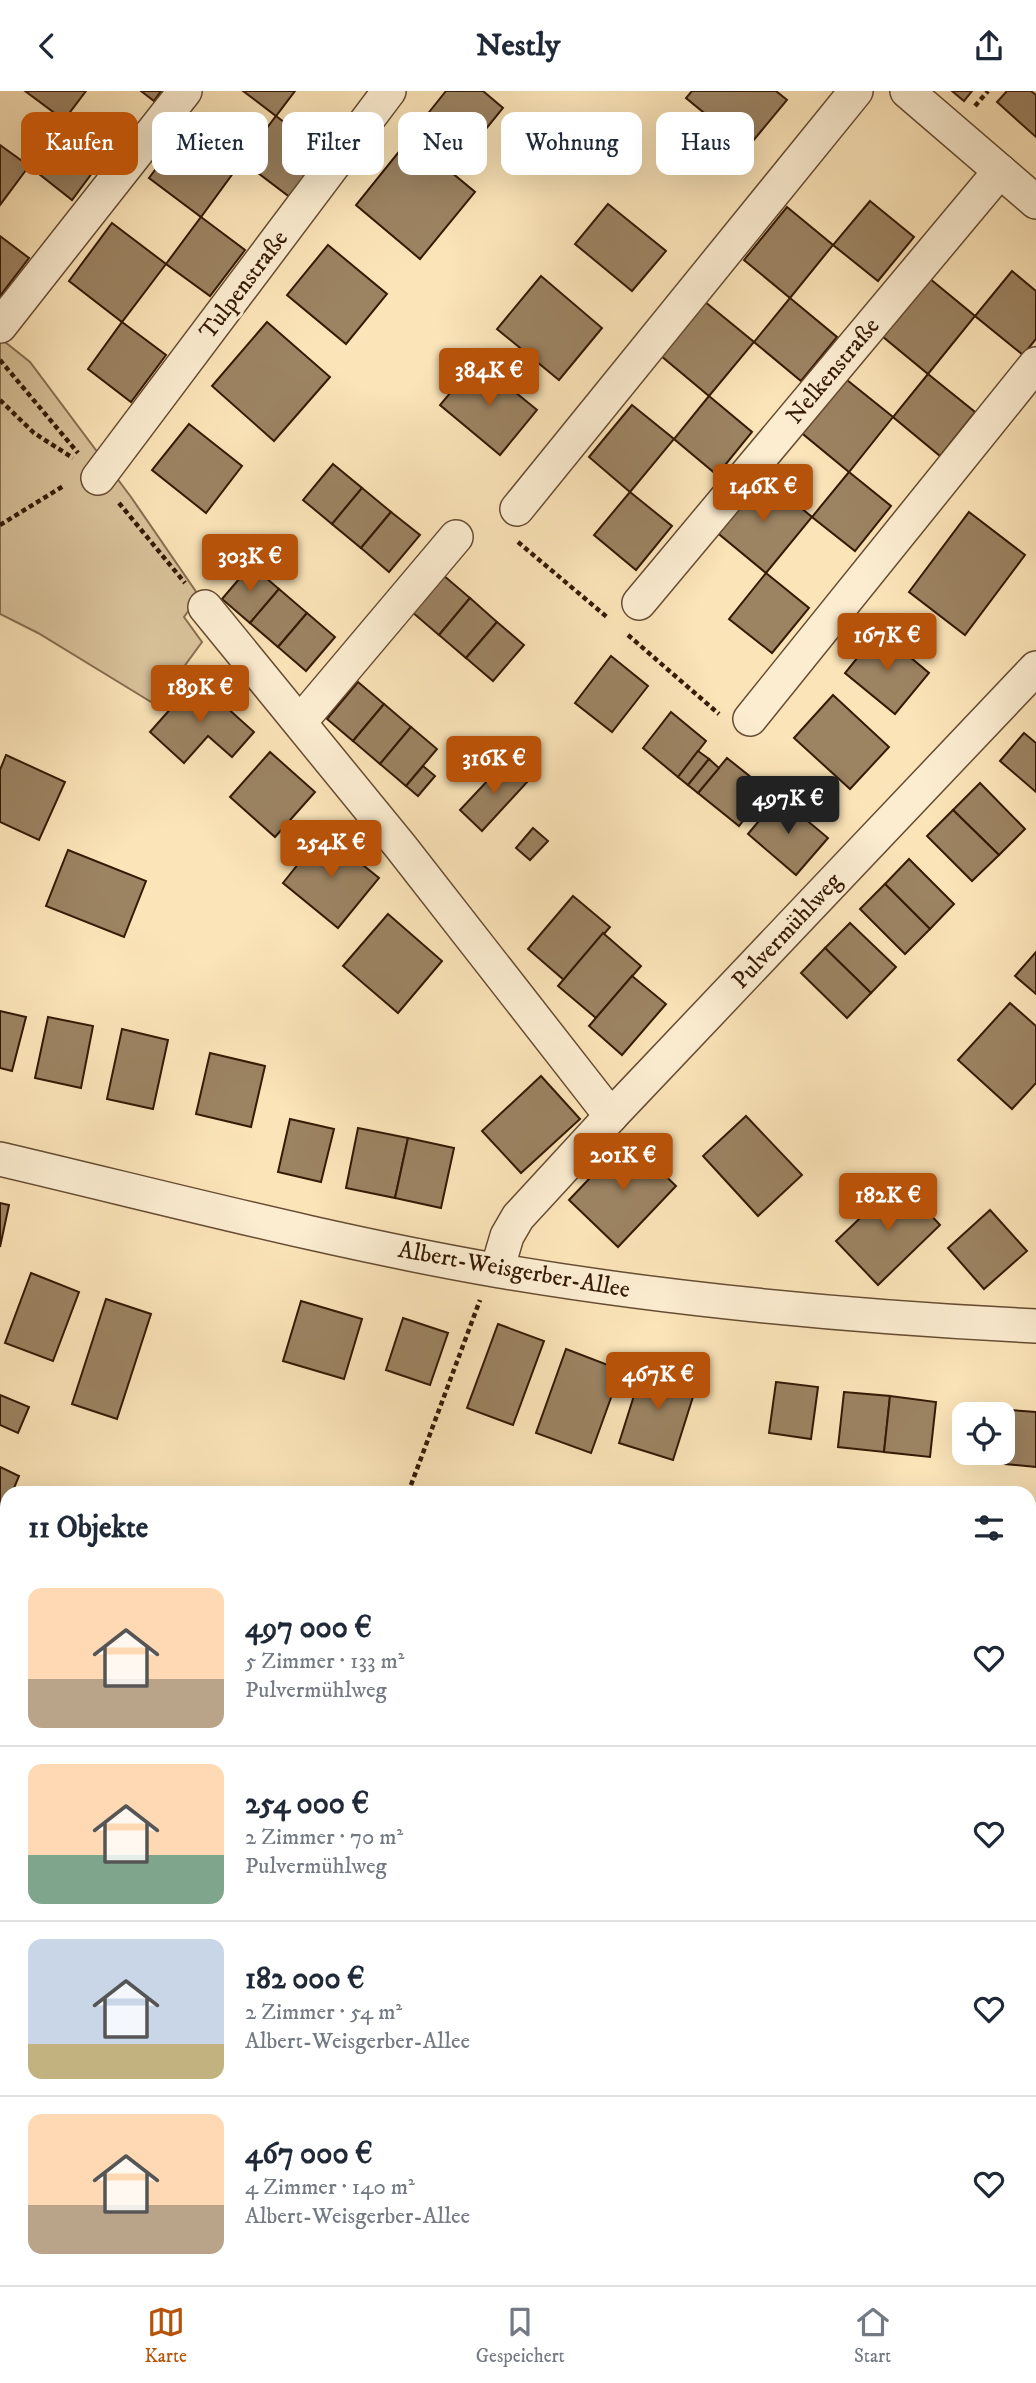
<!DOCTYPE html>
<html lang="de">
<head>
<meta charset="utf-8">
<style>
  :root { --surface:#fff; --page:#f2f2f3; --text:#1f2937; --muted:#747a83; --line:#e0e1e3; --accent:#b45309 }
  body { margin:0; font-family:"IM FELL DW Pica",serif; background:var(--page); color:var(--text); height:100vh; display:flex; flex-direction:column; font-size:26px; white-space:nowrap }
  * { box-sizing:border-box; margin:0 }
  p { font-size:23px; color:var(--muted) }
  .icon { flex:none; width:38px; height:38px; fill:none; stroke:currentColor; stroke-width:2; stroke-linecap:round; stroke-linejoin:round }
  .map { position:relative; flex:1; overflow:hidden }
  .drawer { position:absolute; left:0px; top:1395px; width:1036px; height:800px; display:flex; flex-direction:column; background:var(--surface); border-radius:21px 21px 0 0; box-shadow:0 7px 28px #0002 }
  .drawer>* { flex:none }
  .guide { position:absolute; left:21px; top:21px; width:994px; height:63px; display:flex; gap:14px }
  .tools { position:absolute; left:952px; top:1311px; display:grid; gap:14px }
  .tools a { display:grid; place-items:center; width:63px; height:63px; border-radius:14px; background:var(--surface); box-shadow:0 7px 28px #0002; font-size:35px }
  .price { position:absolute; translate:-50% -60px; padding:0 16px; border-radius:7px; background:var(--accent); color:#fff; font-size:23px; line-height:46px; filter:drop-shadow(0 2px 4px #0008) }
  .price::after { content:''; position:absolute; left:50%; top:42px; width:21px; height:16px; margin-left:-10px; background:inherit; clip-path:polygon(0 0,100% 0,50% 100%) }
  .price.active { background:#222; color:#fff }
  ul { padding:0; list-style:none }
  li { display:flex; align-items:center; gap:21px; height:175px; padding:0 28px }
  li+li { border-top:2px solid var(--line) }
  li span { display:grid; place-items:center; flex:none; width:196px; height:140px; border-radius:14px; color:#555 }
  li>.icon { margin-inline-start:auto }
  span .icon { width:84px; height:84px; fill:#fffc; stroke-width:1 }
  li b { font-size:30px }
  h2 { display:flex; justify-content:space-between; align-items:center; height:84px; padding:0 28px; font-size:30px }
  .tag { padding:0 24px; border-radius:14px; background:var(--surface); box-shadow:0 7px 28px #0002; font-size:24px; line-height:63px }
  .tag.active { background:var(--accent); color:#fff }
  header { display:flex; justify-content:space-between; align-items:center; height:91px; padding:0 28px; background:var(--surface); font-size:32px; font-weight:700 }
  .menu { display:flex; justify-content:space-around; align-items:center; height:98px; border-top:2px solid var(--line); background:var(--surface); font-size:19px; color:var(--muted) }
  .menu a { display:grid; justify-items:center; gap:4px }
  .menu .active { color:var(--accent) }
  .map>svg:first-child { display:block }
  .green { fill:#d9c29a; stroke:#876e50; stroke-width:2 }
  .building { fill:#9c8362; stroke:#351a05; stroke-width:2 }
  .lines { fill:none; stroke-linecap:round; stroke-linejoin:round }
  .minor-casing { stroke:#664c32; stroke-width:36 }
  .major-casing { stroke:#351a05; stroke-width:41 }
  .path { stroke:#351a05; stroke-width:4.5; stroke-dasharray:5 3.5; stroke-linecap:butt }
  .minor { stroke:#fcedd1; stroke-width:33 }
  .major { stroke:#fbe4b8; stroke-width:38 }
  .labels { text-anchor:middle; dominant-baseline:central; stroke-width:6; stroke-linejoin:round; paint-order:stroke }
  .street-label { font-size:24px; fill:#351a05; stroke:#fcedd1 }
</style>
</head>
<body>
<header><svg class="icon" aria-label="back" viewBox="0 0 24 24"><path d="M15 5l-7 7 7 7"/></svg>Nestly<svg class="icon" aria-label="share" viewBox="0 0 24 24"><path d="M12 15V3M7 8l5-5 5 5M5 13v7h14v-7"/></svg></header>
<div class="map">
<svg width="1036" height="2194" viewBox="0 0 1036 2194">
  <rect width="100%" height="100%" fill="#fbe4b8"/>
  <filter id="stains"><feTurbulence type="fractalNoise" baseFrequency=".00286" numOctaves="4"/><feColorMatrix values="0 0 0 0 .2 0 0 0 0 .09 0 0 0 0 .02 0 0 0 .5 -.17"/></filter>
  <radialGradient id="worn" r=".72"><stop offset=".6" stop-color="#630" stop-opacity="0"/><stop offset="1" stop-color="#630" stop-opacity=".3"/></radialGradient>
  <path class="green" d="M0,247L30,271L131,406L199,505L184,526L202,551L156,614L38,542L0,523Z"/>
  <g class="building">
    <path d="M25,0H86L64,29Z"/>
    <path d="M141,0H161L154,10Z"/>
    <path d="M243,0H295L276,25Z"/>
    <path d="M446,0H483L503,17L468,60L426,25Z"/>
    <path d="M692,0H776L787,9L747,57L686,7Z"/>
    <path d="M952,0H972L964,10Z"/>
    <path d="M1007,0H1031L1036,4V46L997,11Z"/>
    <path d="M276,25L325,62L291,107L242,70Z"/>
    <path d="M64,29L107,62L72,109L29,75Z"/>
    <path d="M191,31L242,70L201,126L149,87Z"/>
    <path d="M410,47L475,101L420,168L356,114Z"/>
    <path d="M0,54L29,75L0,114Z"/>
    <path d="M870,110L914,146L878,190L833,154Z"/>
    <path d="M608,113L666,160L632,200L575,153Z"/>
    <path d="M787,116L833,154L790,207L744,169Z"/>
    <path d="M201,126L245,159L210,205L166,173Z"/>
    <path d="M112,132L166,173L122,231L69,190Z"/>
    <path d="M0,145L29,167L0,205Z"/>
    <path d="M328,154L387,203L346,253L287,204Z"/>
    <path d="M1012,180L1036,200V248L1023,264L975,225Z"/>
    <path d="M541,185L602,237L559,289L497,238Z"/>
    <path d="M929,187L975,225L928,283L882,245Z"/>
    <path d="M790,207L837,246L801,290L754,251Z"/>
    <path d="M704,210L754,251L709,305L660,264Z"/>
    <path d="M122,231L166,264L131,311L88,278Z"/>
    <path d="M267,231L330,286L274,350L212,295Z"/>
    <path d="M477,270L537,319L500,364L440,314Z"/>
    <path d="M928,283L975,321L940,365L893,326Z"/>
    <path d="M842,285L893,326L849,381L798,339Z"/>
    <path d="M709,305L752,341L717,384L674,348Z"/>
    <path d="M632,314L674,348L630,401L589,366Z"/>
    <path d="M189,333L242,375L206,422L152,379Z"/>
    <path d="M333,373L362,397L332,433L303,409Z"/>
    <path d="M849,381L891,415L855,460L812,426Z"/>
    <path d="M760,383L812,426L766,482L714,439Z"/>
    <path d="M362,397L391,421L361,457L332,433Z"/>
    <path d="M630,401L672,435L636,479L594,444Z"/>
    <path d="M391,421L420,444L389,481L361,457Z"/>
    <path d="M969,421L1025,464L965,544L909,501Z"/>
    <path d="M251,474L279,498L250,532L222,508Z"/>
    <path d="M766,482L809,517L772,562L729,528Z"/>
    <path d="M443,484L470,507L439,544L412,521Z"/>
    <path d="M279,498L307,522L278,556L250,532Z"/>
    <path d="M470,507L497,531L466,567L439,544Z"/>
    <path d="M307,522L335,546L306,580L278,556Z"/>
    <path d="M497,531L524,554L493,590L466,567Z"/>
    <path d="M879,540L929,582L895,623L845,582Z"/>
    <path d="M611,565L648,595L612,641L575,612Z"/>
    <path d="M196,589L254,641L232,666L208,645L184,672L150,641Z"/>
    <path d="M358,591L384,613L353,650L327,628Z"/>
    <path d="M833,604L889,656L850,698L794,647Z"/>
    <path d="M384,613L411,636L380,673L353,650Z"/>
    <path d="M671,621L706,650L678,686L643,657Z"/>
    <path d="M411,636L437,658L406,695L380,673Z"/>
    <path d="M1024,642L1036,652V701L1000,670Z"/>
    <path d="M698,660L709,668L688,694L678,686Z"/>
    <path d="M270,661L315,701L275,746L230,706Z"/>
    <path d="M6,664L65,691L39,749L0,731V679Z"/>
    <path d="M727,667L767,699L739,735L698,702Z"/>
    <path d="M709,668L719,677L698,702L688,694Z"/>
    <path d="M506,670L528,690L482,740L460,719Z"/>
    <path d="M423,675L435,685L418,705L406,695Z"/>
    <path d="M980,692L1025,738L999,764L953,719Z"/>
    <path d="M779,706L828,747L796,784L748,743Z"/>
    <path d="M953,719L999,764L972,790L927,745Z"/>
    <path d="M533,737L548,750L530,769L516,757Z"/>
    <path d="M323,742L379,787L338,837L283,792Z"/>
    <path d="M68,759L146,790L124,846L46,815Z"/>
    <path d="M909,768L954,813L930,838L885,793Z"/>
    <path d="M885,793L930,838L905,863L860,818Z"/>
    <path d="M573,805L610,836L564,889L528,858Z"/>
    <path d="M388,823L442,870L398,922L343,875Z"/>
    <path d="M850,832L896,876L871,902L825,857Z"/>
    <path d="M603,842L641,875L596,927L558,895Z"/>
    <path d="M825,857L871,902L847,927L801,882Z"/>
    <path d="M1036,861V903L1015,885Z"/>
    <path d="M632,885L666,913L622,964L589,935Z"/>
    <path d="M1010,912L1036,935V992L1012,1018L958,969Z"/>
    <path d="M0,920L26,926L12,980L0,977Z"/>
    <path d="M48,926L93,935L81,997L35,987Z"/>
    <path d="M122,938L168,949L153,1018L107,1008Z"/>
    <path d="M210,962L265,975L251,1036L196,1023Z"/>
    <path d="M541,985L580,1028L521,1082L482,1040Z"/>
    <path d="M746,1025L802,1084L758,1125L703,1065Z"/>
    <path d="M290,1028L334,1038L321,1091L278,1081Z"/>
    <path d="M358,1037L408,1047L395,1107L346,1097Z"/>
    <path d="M408,1047L454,1057L441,1117L395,1107Z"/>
    <path d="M627,1048L676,1095L618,1156L569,1109Z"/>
    <path d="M899,1090L940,1134L878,1194L836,1150Z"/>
    <path d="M0,1112L9,1114L0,1156Z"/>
    <path d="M990,1119L1027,1160L984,1198L948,1157Z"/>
    <path d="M31,1182L79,1201L53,1270L5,1252Z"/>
    <path d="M106,1208L151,1223L117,1328L72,1313Z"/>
    <path d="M301,1210L362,1228L344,1288L283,1270Z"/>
    <path d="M403,1227L448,1242L430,1294L386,1279Z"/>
    <path d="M498,1233L544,1250L513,1334L467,1317Z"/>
    <path d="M566,1258L621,1279L591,1362L536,1342Z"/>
    <path d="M644,1273L698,1290L673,1369L619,1352Z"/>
    <path d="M776,1291L818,1296L811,1348L769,1342Z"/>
    <path d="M844,1301L890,1305L884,1361L838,1356Z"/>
    <path d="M0,1304L29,1316L18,1342L0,1334Z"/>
    <path d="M890,1305L936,1311L930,1366L884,1361Z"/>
    <path d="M966,1313L1010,1319L1005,1373L960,1368L964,1328V1362H1003V1323H965Z"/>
    <path d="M1010,1319L1036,1321V1376L1005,1373Z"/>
    <path d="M0,1376L19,1385L12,1402H7V1413L0,1429Z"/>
    <path d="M1029,1526L1036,1529V1621L1029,1619Z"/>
    <path d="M0,1573L7,1576V1656L0,1653Z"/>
    <path d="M0,1895L7,1899V1954L0,1950Z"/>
    <path d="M1036,1959V1980L1029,1973V1967Z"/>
    <path d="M348,2188H396L393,2194H360Z"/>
    <path d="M425,2188H457L468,2194H422Z"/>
  </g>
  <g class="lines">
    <defs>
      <g id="minor">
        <path d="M907,0L1036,111"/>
        <path d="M0,235L185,0"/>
        <path d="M98,387L389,0"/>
        <path d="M517,418L856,0"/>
        <path d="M639,512L1000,80"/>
        <path d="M205,516L401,756L611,1025L1036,577"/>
        <path d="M750,628L1036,273"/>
        <path d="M300,631L456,446"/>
        <path d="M0,1068C166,1107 332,1151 500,1180C678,1210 856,1226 1036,1235"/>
        <path d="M497,1179L507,1145L518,1126L611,1025"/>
        <path d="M0,1528L7,1532"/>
        <path d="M1029,1677L1036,1678"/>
        <path d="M0,2112L7,2116"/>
        <path d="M127,2188L140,2194"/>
      </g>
      <g id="major">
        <path d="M0,2031L7,2035"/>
        <path d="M280,2188L292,2194"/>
      </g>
    </defs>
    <use href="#minor" class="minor-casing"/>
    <use href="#major" class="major-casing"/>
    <g class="path">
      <path d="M975,15L988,0"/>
      <path d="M0,269L78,362"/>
      <path d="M0,309L34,342L73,367"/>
      <path d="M119,412L185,492"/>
      <path d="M0,434L65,394"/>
      <path d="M518,451L608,527"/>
      <path d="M628,544L719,623"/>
      <path d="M408,1402L480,1209"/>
    </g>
    <use href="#minor" class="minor"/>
    <use href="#major" class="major"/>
  </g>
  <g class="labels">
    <g class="street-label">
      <text transform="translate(244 194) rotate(-53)">Tulpenstraße</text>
      <text transform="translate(833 280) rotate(-50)">Nelkenstraße</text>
      <text transform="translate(787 840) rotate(-47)">Pulvermühlweg</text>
      <text transform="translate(514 1179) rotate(10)">Albert-Weisgerber-Allee</text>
    </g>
  </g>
  <rect width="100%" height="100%" filter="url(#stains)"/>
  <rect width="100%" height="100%" fill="url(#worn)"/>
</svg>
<div class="tools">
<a><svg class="icon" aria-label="locate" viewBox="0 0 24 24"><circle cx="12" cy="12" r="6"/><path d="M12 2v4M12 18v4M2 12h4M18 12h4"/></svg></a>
</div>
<b class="price" style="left:489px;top:317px">384K €</b>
<b class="price" style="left:763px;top:433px">146K €</b>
<b class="price" style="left:250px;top:503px">303K €</b>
<b class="price" style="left:887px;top:582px">167K €</b>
<b class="price" style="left:200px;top:634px">189K €</b>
<b class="price" style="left:494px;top:705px">316K €</b>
<b class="price active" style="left:788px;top:745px">497K €</b>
<b class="price" style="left:331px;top:789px">254K €</b>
<b class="price" style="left:623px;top:1102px">201K €</b>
<b class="price" style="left:888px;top:1142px">182K €</b>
<b class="price" style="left:658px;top:1321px">467K €</b>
<div class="guide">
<a class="tag active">Kaufen</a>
<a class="tag">Mieten</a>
<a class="tag">Filter</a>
<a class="tag">Neu</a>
<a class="tag">Wohnung</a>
<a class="tag">Haus</a>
</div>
<section class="drawer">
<h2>11 Objekte<svg class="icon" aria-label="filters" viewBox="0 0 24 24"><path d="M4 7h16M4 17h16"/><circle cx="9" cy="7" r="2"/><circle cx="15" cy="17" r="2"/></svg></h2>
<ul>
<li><span style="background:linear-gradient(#ffd9b3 65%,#b9a48a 0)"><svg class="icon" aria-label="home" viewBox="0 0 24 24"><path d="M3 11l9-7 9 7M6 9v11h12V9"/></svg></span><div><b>497 000 €</b><p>5 Zimmer · 133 m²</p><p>Pulvermühlweg</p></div><svg class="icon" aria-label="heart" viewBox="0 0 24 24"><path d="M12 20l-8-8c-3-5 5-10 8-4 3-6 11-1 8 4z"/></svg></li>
<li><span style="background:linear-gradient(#ffd9b3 65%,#7fa58c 0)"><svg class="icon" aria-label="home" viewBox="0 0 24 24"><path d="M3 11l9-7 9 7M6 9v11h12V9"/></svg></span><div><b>254 000 €</b><p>2 Zimmer · 70 m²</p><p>Pulvermühlweg</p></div><svg class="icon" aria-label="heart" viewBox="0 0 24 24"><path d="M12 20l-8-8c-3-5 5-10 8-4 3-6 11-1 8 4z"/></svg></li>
<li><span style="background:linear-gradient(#c9d6e8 75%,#c2b280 0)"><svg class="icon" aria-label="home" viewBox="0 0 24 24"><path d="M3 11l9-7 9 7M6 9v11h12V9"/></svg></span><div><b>182 000 €</b><p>2 Zimmer · 54 m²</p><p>Albert-Weisgerber-Allee</p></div><svg class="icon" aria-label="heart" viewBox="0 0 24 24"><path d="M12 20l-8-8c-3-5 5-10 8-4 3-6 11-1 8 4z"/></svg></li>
<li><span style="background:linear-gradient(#ffd9b3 65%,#b9a48a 0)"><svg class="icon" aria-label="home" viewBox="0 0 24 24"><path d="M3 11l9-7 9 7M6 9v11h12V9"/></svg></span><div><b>467 000 €</b><p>4 Zimmer · 140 m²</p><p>Albert-Weisgerber-Allee</p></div><svg class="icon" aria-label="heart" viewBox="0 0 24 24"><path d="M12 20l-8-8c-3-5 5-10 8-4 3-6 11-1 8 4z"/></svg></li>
</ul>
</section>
</div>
<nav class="menu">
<a class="active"><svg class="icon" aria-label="map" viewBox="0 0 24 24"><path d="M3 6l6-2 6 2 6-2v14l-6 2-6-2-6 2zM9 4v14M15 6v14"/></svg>Karte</a>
<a><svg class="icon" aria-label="saved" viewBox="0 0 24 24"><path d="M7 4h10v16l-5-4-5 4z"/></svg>Gespeichert</a>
<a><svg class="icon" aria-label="home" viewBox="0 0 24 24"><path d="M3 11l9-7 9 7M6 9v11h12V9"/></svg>Start</a>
</nav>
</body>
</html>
